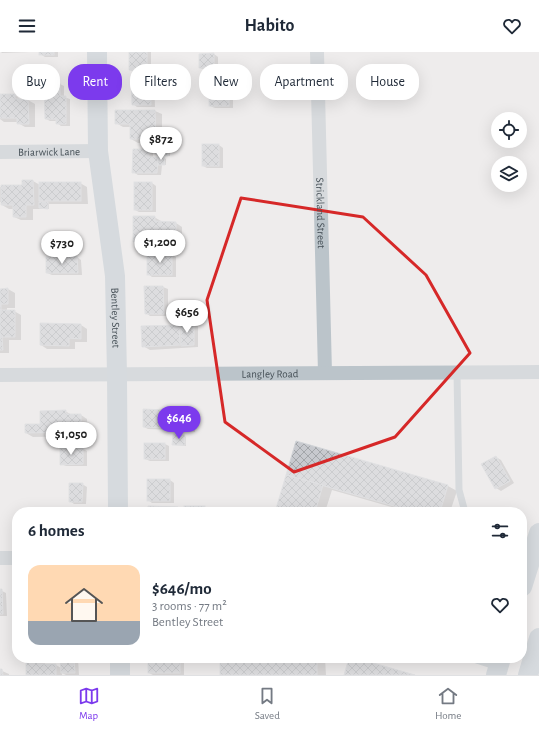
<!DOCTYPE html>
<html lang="en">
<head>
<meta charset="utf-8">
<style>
  :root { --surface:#fff; --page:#f6f6f7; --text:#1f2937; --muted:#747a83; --line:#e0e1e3; --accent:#7c3aed }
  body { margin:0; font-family:"Alegreya Sans",sans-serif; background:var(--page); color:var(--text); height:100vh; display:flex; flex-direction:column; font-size:15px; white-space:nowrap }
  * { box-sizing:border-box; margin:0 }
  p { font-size:13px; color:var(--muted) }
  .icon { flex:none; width:22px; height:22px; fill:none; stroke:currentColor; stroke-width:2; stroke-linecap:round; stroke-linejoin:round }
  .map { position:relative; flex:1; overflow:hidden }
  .side { position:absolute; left:12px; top:455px; width:515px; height:156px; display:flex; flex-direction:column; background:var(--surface); border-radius:16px; box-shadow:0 4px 16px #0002 }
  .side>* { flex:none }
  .guide { position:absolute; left:12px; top:12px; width:515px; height:36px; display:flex; gap:8px }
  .fabs { position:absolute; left:491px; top:60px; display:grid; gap:8px }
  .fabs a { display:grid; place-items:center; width:36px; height:36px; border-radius:50%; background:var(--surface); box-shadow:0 4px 16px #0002; font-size:20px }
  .price { position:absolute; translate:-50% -34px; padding:0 9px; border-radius:14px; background:#fff; color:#222; font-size:13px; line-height:26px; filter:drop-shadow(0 1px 2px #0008) }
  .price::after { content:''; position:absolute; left:50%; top:24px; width:12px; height:9px; margin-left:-6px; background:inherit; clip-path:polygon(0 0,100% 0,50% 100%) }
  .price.active { background:var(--accent); color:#fff }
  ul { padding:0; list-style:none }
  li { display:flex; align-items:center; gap:12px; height:100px; padding:0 16px }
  li span { display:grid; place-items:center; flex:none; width:112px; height:80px; border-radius:12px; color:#555 }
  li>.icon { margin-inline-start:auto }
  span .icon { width:48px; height:48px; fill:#fffc; stroke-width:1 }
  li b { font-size:17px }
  h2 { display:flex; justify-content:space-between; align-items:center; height:48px; padding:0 16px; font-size:17px }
  .pill { padding:0 14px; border-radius:16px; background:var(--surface); box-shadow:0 4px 16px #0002; font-size:14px; line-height:36px }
  .pill.active { background:var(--accent); color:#fff }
  header { display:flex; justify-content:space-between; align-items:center; height:52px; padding:0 16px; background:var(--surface); font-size:18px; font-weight:700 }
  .menu { display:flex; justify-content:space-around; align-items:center; height:56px; border-top:1px solid var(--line); background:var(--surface); font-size:11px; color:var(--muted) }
  .menu a { display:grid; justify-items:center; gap:2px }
  .menu .active { color:var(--accent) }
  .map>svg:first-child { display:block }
  .shadow { fill:#0003 }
  .building { fill:url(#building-cross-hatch); stroke:#d0d3d7 }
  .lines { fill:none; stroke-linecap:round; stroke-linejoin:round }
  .lane { stroke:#bbc4ca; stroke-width:7 }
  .street { stroke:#bbc4ca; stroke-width:14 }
  .secondary { stroke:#b9c4cc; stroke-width:20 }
  .marked { fill:none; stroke:#d62828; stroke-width:3; stroke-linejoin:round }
  .labels { text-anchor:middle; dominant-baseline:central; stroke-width:4; stroke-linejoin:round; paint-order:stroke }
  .street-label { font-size:11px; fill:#465057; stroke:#fff }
</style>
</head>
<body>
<header><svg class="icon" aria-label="menu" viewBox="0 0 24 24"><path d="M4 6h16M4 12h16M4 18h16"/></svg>Habito<svg class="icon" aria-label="heart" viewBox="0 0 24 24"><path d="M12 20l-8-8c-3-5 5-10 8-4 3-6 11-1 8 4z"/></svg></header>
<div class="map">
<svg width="539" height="623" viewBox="0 0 539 623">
  <defs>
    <pattern id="building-cross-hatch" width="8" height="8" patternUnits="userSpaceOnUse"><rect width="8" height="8" fill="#c7c9ce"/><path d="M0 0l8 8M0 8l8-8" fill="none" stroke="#a3a6aa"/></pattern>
  </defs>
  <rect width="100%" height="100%" fill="#eeecec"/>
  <g class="shadow">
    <path d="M1,0H31L2,1Z"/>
    <path d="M40,0H58V5H45L40,2Z"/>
    <path d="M130,0H151V21L134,20L130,18Z"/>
    <path d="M214,2L218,5V18H205L200,16Z"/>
    <path d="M150,24L154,26L155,55H137L133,52Z"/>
    <path d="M60,32L64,34V45L70,47V74H61L57,71V69H50L46,67Z"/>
    <path d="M228,33L233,35V56H215L210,54Z"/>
    <path d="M0,43H15L21,48H28L35,52V75H25L18,71V70H4L0,67Z"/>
    <path d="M155,59L162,62V90L138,91L131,87V75H123L116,71Z"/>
    <path d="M219,93L223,96V116H207L203,114Z"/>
    <path d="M168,95L170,96V104H161L166,107V113H162L161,123H138L133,120L134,98H149L153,101V106L159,107L162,106L157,103Z"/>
    <path d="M23,129H33L40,133L80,131L87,135L88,152H49V157H33V168H21L14,165V157H9L2,153V150H0V132V135L23,134Z"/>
    <path d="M152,131L156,134V160H139L135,158Z"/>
    <path d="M154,165L161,169V171H176L182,175V184H161V193H140L134,189Z"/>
    <path d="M172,203L176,205V225H152L148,222Z"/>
    <path d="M77,205L81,208L82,223H52L47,221Z"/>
    <path d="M145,235H163L168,237V264H150L146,261Z"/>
    <path d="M8,237L15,241V256H7V259H14L21,263V288H9V301H0V238Z"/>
    <path d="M193,272L198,274V295L150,298L143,294L142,275L179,274L182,275Z"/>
    <path d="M81,273L87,277V290H75V297H47L41,293Z"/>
    <path d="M65,359L72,363H81L87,367L88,384L33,385L26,381Z"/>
    <path d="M168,359L172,361V378L148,377L144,375Z"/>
    <path d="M191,361L196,364L195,380L183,379L178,376Z"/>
    <path d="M184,384L186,385V394L173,393Z"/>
    <path d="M296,390L448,434L457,439L450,460H409L332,438L325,460H276Z"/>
    <path d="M165,392L169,394V409H150L145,407Z"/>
    <path d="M83,397L87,399V414H66L61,412Z"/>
    <path d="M496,405L501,408L514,431L501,439L496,436L483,413Z"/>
    <path d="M170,428L174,431V451H152L148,448Z"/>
    <path d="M82,432L87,435L86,452H74L70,449Z"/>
    <path d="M205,455L209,457V460H185Z"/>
    <path d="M178,456L182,458V460H149Z"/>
    <path d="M0,538L6,541L7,564H0Z"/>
    <path d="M20,606H45V613H56L61,616V606H78L79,623H66L62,621V623H27V610Z"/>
    <path d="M163,606H184V623H153L149,621Z"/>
    <path d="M221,606H325L326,623H221Z"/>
    <path d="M0,618L9,622V623H0Z"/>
  </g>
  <g class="building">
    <rect x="39" y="0" width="15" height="3"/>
    <path d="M129,0H147V19L129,18Z"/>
    <path d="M214,1V16H199V2Z"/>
    <path d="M131,23H150L151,53H132Z"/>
    <path d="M44,31H60V44H66V72H56V67H45Z"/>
    <rect x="209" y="32" width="20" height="22"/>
    <path d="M0,42H15V47H28L29,72H17V66H0Z"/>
    <path d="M115,58H155L156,87H130V72H115Z"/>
    <rect x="202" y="92" width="17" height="22"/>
    <path d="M156,94H169L168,104L156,103Z"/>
    <path d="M133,97H149V105H158L157,121H132Z"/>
    <path d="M158,105H164L165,113H158Z"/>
    <path d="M22,128H33L34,153H26V165H13V153H1V133H22Z"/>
    <rect x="39" y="130" width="42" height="19"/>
    <rect x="134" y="130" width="18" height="28"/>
    <path d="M39,150H48V157L39,156Z"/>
    <path d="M133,164H155V169L176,170V180H155L154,190H133Z"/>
    <rect x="147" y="202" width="25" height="21"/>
    <path d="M77,204L78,221H46V205Z"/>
    <path d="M144,234H163L164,262H145Z"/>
    <path d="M8,236V252H1V258H15V285H2L3,298H0V237Z"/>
    <path d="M40,271L81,272V287L69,286V294L40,293Z"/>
    <path d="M181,271H194V293L181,294Z"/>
    <path d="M179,273L180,293L142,295L141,274Z"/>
    <path d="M143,357L168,358V376L143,375Z"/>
    <path d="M66,358V362H81V380L25,381V372H40V359Z"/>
    <path d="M178,360H192L191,378L177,377Z"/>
    <path d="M173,382L185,383V393H172Z"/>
    <path d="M296,389L448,433L440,460H415L286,423Z"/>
    <rect x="144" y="391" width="21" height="16"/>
    <path d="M60,396H83V412L60,413Z"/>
    <path d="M496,404L510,429L495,437L481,412Z"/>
    <path d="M286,423L323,433L315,460H275Z"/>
    <rect x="147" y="427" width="23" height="22"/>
    <path d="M69,431H83L82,450H69Z"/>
    <path d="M148,454L178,455V460H148Z"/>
    <rect x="184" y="454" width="21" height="6"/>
    <path d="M0,537H2L3,562H0Z"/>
    <path d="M19,606H38L39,612H56V623H26V606Z"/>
    <path d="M60,606H74L75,621H61Z"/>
    <rect x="148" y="606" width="32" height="15"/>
    <rect x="220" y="606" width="97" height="17"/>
    <path d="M349,606H356L415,623H344Z"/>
    <path d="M0,617H2L3,623H0Z"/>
  </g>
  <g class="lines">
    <g class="lane">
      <path d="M457,321L459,438L465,460"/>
      <path d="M470,606L498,615"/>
    </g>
    <g class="street">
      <path id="s1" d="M317,0L325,321"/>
      <path id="s2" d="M0,100L98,99"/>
      <path id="s3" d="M0,323L539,320"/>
      <path d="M0,506H17"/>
    </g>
    <g class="secondary">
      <path id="s4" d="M97,0L98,99L115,224L117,323L118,460"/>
      <path d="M522,535L539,481"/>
      <path d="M120,606V623"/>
      <path d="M496,623L501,606"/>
      <path d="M528,623L539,586"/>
    </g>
  </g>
  <path d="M0 0H539V623H0ZM241,146L363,165L426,223L470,301L395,385L294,420L225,370L207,248Z" fill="#eeecec" fill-opacity=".55" fill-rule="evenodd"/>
  <path class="marked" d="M241,146L363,165L426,223L470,301L395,385L294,420L225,370L207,248Z"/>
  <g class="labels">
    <g class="street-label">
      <text stroke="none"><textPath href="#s2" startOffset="49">Briarwick Lane</textPath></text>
      <text stroke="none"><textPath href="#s1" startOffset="161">Strickland Street</textPath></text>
      <text stroke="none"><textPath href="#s4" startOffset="267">Bentley Street</textPath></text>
      <text stroke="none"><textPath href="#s3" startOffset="270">Langley Road</textPath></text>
    </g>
  </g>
</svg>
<div class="fabs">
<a><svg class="icon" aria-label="locate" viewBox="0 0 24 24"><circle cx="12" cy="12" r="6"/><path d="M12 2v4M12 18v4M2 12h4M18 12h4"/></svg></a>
<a><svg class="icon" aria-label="layers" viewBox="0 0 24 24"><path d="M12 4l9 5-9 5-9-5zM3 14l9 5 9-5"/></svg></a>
</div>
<b class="price" style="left:161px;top:109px">$872</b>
<b class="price" style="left:160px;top:212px">$1,200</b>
<b class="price" style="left:62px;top:213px">$730</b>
<b class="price" style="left:187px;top:282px">$656</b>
<b class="price active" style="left:179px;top:388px">$646</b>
<b class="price" style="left:71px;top:404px">$1,050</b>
<div class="guide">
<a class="pill">Buy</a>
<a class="pill active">Rent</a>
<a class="pill">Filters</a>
<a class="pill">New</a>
<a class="pill">Apartment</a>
<a class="pill">House</a>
</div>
<section class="side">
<h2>6 homes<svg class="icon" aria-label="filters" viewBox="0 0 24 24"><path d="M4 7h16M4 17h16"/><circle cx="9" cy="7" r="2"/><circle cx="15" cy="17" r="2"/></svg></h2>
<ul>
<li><span style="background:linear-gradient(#ffd9b3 70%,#9aa5b1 0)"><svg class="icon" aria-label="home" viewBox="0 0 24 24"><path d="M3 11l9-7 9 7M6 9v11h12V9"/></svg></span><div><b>$646/mo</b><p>3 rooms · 77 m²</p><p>Bentley Street</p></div><svg class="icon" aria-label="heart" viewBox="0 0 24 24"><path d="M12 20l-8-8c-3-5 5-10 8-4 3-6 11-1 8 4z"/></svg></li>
</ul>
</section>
</div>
<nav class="menu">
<a class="active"><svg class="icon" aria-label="map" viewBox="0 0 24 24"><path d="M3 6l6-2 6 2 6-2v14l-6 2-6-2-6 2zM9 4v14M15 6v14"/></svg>Map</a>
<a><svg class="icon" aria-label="saved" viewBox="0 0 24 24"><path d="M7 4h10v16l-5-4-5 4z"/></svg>Saved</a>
<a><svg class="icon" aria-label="home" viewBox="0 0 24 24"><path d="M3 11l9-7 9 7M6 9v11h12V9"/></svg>Home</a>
</nav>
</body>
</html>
